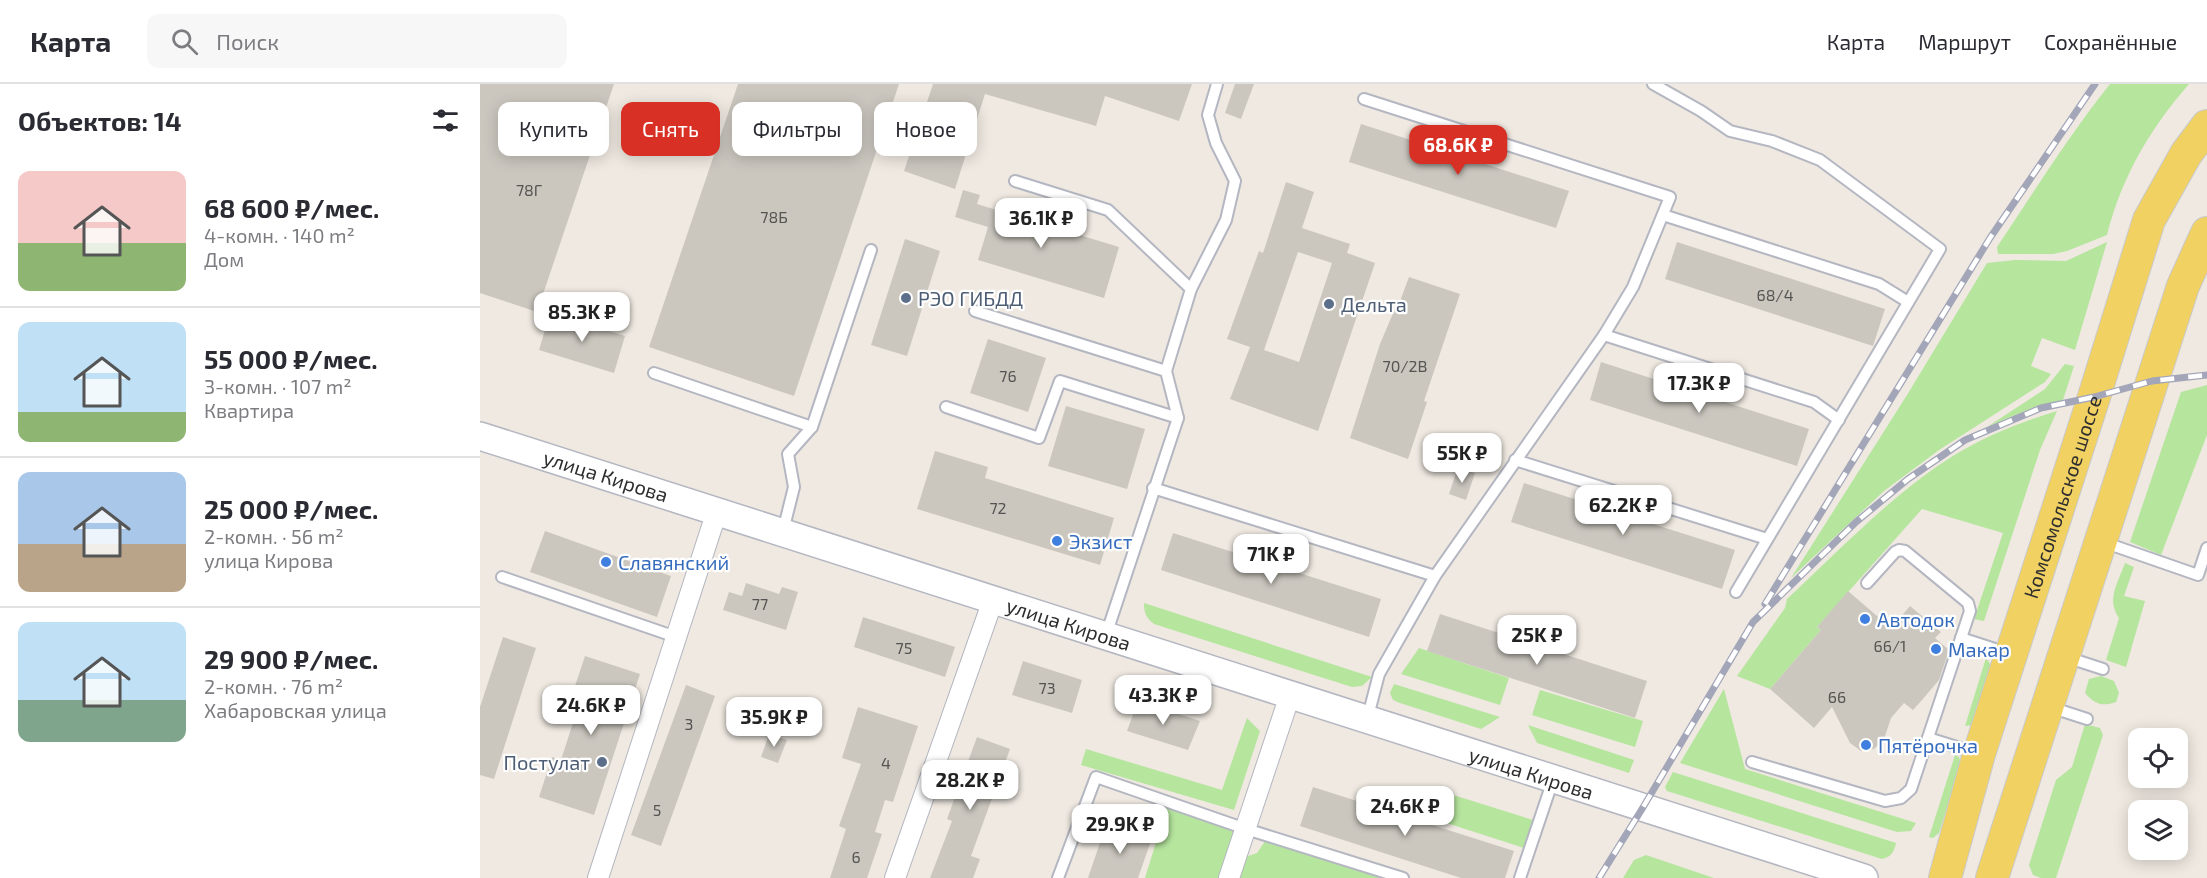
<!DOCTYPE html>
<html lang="ru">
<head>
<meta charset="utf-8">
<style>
  :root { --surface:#fff; --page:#f7f7f7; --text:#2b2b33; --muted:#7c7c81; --line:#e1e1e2; --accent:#d93025 }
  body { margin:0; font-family:"Exo 2",sans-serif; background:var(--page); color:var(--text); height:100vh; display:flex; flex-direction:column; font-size:22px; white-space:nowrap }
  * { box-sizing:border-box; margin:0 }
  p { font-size:20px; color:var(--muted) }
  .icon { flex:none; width:33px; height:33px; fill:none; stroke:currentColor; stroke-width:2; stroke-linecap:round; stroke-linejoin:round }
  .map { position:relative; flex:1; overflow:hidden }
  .sheet { display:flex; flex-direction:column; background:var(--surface); width:480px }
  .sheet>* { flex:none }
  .top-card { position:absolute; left:18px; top:18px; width:570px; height:54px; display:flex; gap:12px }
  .tools { position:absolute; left:1648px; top:644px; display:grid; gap:12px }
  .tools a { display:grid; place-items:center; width:60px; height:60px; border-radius:12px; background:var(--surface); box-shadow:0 3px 15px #0003; font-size:30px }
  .price { position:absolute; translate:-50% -51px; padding:0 14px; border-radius:12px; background:#fff; color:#222; font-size:20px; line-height:39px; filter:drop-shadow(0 2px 3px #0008) }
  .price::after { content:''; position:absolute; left:50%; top:36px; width:18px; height:14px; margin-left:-9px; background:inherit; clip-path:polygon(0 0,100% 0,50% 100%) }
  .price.active { background:var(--accent); color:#fff }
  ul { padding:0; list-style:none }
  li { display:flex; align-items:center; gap:18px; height:150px; padding:0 18px }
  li+li { border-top:2px solid var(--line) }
  li span { display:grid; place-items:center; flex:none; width:168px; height:120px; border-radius:12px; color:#555 }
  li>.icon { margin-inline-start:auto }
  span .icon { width:72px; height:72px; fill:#fffc; stroke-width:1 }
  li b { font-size:26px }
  h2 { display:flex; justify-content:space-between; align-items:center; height:72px; padding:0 18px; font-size:26px }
  .pill { padding:0 21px; border-radius:12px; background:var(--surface); box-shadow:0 3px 15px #0003; font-size:21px; line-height:54px }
  .pill.active { background:var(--accent); color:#fff }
  header { display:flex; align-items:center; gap:36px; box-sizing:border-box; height:84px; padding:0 30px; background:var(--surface); border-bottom:2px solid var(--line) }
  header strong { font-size:28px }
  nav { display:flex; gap:33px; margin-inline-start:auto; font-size:21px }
  .search { width:420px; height:54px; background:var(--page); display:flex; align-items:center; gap:15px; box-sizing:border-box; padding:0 21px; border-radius:12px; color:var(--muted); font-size:22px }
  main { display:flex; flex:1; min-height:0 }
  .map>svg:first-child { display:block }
  .green { fill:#b6e59e }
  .building { fill:#cbc7bf; fill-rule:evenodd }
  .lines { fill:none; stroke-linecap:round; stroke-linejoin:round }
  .lane-casing { stroke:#b4b7c1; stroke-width:14 }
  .street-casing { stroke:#b4b7c1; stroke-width:22 }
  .secondary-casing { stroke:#b4b7c1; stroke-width:30 }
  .primary-casing { stroke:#c9c9c9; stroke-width:34 }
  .lane { stroke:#fff; stroke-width:10 }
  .street { stroke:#fff; stroke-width:20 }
  .secondary { stroke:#fff; stroke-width:27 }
  .primary { stroke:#f2d163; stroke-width:32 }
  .rail-casing { stroke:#a3a6b8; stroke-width:7 }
  .rail { stroke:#fff; stroke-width:4.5; stroke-dasharray:14; stroke-linecap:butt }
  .service-dot { fill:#5c6f8a; stroke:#fff; stroke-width:2 }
  .shop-dot { fill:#3f7fe0; stroke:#fff; stroke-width:2 }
  .labels { text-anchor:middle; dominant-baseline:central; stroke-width:4.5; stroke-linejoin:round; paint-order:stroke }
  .number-label { font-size:16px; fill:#555452 }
  .service-label { font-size:20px; fill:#4e5e75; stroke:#fff; text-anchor:start }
  .street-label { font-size:20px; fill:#2e2e2e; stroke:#fff }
  .shop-label { font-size:20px; fill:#366cbe; stroke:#fff; text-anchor:start }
</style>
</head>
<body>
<header>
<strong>Карта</strong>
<div class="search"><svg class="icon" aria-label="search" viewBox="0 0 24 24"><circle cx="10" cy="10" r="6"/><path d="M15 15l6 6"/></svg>Поиск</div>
<nav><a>Карта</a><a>Маршрут</a><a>Сохранённые</a></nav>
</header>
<main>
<section class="sheet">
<h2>Объектов: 14<svg class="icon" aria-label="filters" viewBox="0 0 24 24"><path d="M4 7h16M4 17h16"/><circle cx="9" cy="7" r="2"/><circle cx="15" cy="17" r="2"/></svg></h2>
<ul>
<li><span style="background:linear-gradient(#f6c9c9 60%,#8fb573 0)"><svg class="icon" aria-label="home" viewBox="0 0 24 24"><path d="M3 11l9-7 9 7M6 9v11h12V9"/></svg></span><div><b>68 600 ₽/мес.</b><p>4-комн. · 140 m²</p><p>Дом</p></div></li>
<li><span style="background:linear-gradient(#bfe0f5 75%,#8fb573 0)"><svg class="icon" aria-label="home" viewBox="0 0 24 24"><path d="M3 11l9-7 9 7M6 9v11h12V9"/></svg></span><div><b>55 000 ₽/мес.</b><p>3-комн. · 107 m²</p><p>Квартира</p></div></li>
<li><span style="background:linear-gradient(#a9c7e8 60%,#b9a48a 0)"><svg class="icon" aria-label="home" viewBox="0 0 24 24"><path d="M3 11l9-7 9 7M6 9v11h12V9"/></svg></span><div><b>25 000 ₽/мес.</b><p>2-комн. · 56 m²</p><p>улица Кирова</p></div></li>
<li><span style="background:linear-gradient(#bfe0f5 65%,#7fa58c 0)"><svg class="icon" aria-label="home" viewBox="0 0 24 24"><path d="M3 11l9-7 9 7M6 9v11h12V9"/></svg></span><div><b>29 900 ₽/мес.</b><p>2-комн. · 76 m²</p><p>Хабаровская улица</p></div></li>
</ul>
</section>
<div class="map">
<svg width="1727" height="794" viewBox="0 0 1727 794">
  <rect width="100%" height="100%" fill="#efe9e1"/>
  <g class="green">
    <path d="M1630,0H1709C1670,45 1642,92 1627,151L1587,167L1573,170H1518L1517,163C1554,108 1589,51 1630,0Z"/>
    <path d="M1627,158L1595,266L1562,254L1551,282L1571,290L1565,298L1459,366L1404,407L1311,494L1427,311L1507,179L1535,176L1586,177Z"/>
    <path d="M1585,280L1594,282L1583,316L1555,323L1507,343L1565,305Z"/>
    <path d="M1727,301V351L1681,471L1650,458L1701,308Z"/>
    <path d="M1577,327L1560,366L1504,537L1494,535L1523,449L1442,425L1337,543L1341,546L1290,605L1257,592L1305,524L1307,515C1360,466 1411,411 1473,372C1505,352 1541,338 1577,327Z"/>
    <path d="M1645,479L1654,483L1644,512L1665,517L1646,583L1626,576L1639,534C1626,515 1638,499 1645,479Z"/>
    <path d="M664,519L892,593L882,602L872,603L674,540C666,534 664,529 664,519Z"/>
    <path d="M939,564L1029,594L1020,621L921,590Z"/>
    <path d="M1506,574L1513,584L1494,641L1485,642Z"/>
    <path d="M1621,592L1634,597L1639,609L1636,618C1622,623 1615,620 1605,609L1609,595Z"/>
    <path d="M914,600L1020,633L1001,645L920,619L913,616L910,609Z"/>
    <path d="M1244,605L1265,685L1436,739L1431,747L1417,748L1200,679Z"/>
    <path d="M1060,606L1163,637L1155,663L1052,631Z"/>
    <path d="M767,634L780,647L754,726L601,681L606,665L742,706Z"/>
    <path d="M1605,640L1620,644L1623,651L1576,794H1561L1553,791L1549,781L1576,696L1592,683Z"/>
    <path d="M1048,641L1154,676L1149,689L1057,659Z"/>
    <path d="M1475,671L1479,673L1481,680L1459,749L1453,754L1449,753Z"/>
    <path d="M1193,688L1416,759C1414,768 1411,773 1402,775L1187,707L1185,703Z"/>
    <path d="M951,704L1053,736L1044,764L942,731Z"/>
    <path d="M674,719L758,747L742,794H665L677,755L661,741L665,728Z"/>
    <path d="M785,757L902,794H759L765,773L777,769Z"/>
    <path d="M1166,771L1234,794H1143L1154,776Z"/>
  </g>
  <g class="building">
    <path d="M0,0H134L57,228L0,209Z"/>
    <path d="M258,0H419L314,312L169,263Z"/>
    <path d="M453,0H712L699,37L625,12L616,42L505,10L475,105L424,87Z"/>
    <path d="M755,0H774L761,35L745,29Z"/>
    <path d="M881,40L1089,107L1076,144L869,78Z"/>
    <path d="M806,98L834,108L822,144L870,160L867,169L895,179L838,347L750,315L770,263L747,255L779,167L783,169ZM818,168L852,179L819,278L784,266Z"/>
    <path d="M483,106L500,111L497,120L639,163L624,214L498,176L508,143L475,133Z"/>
    <path d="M425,155L460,167L427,272L391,261Z"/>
    <path d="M1197,158L1405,225L1393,262L1185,195Z"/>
    <path d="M929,193L980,210L944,317L947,318L928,375L870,354L900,260L914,227L916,228Z"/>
    <path d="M70,229L145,252L134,289L59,266Z"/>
    <path d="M508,255L566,274L548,328L490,309Z"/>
    <path d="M1121,278L1329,345L1317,382L1110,316Z"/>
    <path d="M586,322L665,345L647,405L568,382Z"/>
    <path d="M455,367L508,383L505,394L634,434L620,481L437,425Z"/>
    <path d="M978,383L995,389L986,416L969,410Z"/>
    <path d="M1044,399L1255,466L1242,505L1031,438Z"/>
    <path d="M65,447L191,492L177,533L50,488Z"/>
    <path d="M693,449L901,515L889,553L681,486Z"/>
    <path d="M266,499L299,510L302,503L318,508L306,546L243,526L249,508L262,512Z"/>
    <path d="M1368,507L1411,544L1430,522L1461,548L1455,554L1469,566L1459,596L1442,616L1433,626L1424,619L1411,634L1404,655L1394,665L1381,667L1370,659L1352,623L1334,644L1290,605L1341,546L1337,543Z"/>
    <path d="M960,530L1167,597L1155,634L947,567Z"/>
    <path d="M383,533L475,563L465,593L374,563Z"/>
    <path d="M23,553L56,564L14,695L0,691V623Z"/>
    <path d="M105,572L160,590L114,731L59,713L72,673L81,676L100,617L91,614Z"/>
    <path d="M543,577L602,596L592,629L532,611Z"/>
    <path d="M206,601L235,612L181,762L151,751Z"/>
    <path d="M658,617L720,637L708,666L647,647Z"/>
    <path d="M378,623L438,642L413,718L405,716L395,748L402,750L387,794H350L366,745L359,742L381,680L362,674Z"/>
    <path d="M289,650L307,656L298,679L281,673Z"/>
    <path d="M497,653L530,665L491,772L500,775L493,794H450L472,737L467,735Z"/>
    <path d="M833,703L1034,767L1025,794H981L820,742Z"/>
    <path d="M626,741L672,754L658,794H608Z"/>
  </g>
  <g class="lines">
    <defs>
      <g id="lane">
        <path d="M1173,0L1221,27L1250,47L1292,57L1340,76L1460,165L1256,508"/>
        <path d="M884,15L1190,113L1153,203L1124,251L955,492L899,590L887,636"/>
        <path d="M535,97L628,126L711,205L686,287"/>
        <path d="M1183,131L1399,200L1428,218"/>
        <path d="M711,205L746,136L755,97L736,59L728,31L737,0"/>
        <path d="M495,227L686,287L698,334L626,551"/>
        <path d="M1124,251L1334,318L1359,336"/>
        <path d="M174,289L332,343"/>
        <path d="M466,323L559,354L580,297L698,334"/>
        <path d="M1035,376L1287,455"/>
        <path d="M673,404L955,492"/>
        <path d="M303,447L314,403L308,370L332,343L391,166"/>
        <path d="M1623,458L1718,491L1727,464"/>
        <path d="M22,493L196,553"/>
        <path d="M1481,554L1530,570"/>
        <path d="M1586,573L1623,585"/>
        <path d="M1570,623L1607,635"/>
        <path d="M1448,654L1496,669"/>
        <path d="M1272,678L1405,717L1421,714L1431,705L1490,527L1488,519L1482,514L1425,467L1419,466L1415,468L1387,499"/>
        <path d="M578,794L616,693L766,745L923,794"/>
        <path d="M1040,794L1073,696"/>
      </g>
      <g id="street">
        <path d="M118,794L237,427"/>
        <path d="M415,794L513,516"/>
        <path d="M749,794L810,611"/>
      </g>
      <g id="secondary">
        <path id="s1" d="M0,352C462,496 921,650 1384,794"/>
      </g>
      <g id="primary">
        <path id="s2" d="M1465,794L1499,670L1614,313L1669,136L1706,70L1727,42"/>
        <path d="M1512,794L1703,202L1727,149"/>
      </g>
    </defs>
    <use href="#lane" class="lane-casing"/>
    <use href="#street" class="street-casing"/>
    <use href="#secondary" class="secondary-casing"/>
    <use href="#primary" class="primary-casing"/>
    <use href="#lane" class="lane"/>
    <use href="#street" class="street"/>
    <use href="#secondary" class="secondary"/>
    <use href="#primary" class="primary"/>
    <defs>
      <g id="rail">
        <path d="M1285,520L1510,154L1615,0"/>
        <path d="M1119,794L1162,725L1273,538L1376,438L1428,395L1485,356L1561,324L1614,313L1672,297L1727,291"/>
      </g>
    </defs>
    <use href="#rail" class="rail-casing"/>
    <use href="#rail" class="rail"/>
  </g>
  <g class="service-dot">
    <circle cx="426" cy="214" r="6"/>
    <circle cx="849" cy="220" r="6"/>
    <circle cx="122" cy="678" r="6"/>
  </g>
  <g class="shop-dot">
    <circle cx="577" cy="457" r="6"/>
    <circle cx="126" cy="478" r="6"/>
    <circle cx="1385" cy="535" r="6"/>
    <circle cx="1456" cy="565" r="6"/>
    <circle cx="1386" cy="661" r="6"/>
  </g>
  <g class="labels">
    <g class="number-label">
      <text x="49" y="105">78Г</text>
      <text x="294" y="132">78Б</text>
      <text x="1295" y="210">68/4</text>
      <text x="925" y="281">70/2В</text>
      <text x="528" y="291">76</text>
      <text x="518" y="423">72</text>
      <text x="280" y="519">77</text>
      <text x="1410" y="561">66/1</text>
      <text x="424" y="563">75</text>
      <text x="567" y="603">73</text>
      <text x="1357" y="612">66</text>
      <text x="209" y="639">3</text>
      <text x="406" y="678">4</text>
      <text x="177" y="725">5</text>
      <text x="376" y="772">6</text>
    </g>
    <g class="service-label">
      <text x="438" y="214">РЭО ГИБДД</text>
      <text x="861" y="220">Дельта</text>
      <text x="110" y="678" text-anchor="end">Постулат</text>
    </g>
    <g class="street-label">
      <text stroke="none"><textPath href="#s1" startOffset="132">улица Кирова</textPath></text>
      <text stroke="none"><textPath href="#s2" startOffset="399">Комсомольское шоссе</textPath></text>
      <text stroke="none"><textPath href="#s1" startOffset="618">улица Кирова</textPath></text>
      <text stroke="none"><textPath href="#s1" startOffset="1104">улица Кирова</textPath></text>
    </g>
    <g class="shop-label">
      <text x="589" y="457">Экзист</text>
      <text x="138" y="478">Славянский</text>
      <text x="1397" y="535">Автодок</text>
      <text x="1468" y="565">Макар</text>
      <text x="1398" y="661">Пятёрочка</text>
    </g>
  </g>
</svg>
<div class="tools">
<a><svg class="icon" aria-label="locate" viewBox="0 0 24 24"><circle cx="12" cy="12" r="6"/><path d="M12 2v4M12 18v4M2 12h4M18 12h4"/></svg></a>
<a><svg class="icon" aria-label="layers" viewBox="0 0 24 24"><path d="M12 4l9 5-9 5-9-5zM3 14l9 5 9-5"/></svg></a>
</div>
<b class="price active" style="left:978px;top:92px">68.6K ₽</b>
<b class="price" style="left:561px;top:165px">36.1K ₽</b>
<b class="price" style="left:102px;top:259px">85.3K ₽</b>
<b class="price" style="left:1219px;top:330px">17.3K ₽</b>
<b class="price" style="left:982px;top:400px">55K ₽</b>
<b class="price" style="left:1143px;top:452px">62.2K ₽</b>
<b class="price" style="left:791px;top:501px">71K ₽</b>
<b class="price" style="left:1057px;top:582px">25K ₽</b>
<b class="price" style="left:683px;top:642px">43.3K ₽</b>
<b class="price" style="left:111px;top:652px">24.6K ₽</b>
<b class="price" style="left:294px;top:664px">35.9K ₽</b>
<b class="price" style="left:490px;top:727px">28.2K ₽</b>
<b class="price" style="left:925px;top:753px">24.6K ₽</b>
<b class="price" style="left:640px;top:771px">29.9K ₽</b>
<div class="top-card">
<a class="pill">Купить</a>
<a class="pill active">Снять</a>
<a class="pill">Фильтры</a>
<a class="pill">Новое</a>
</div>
</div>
</main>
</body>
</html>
